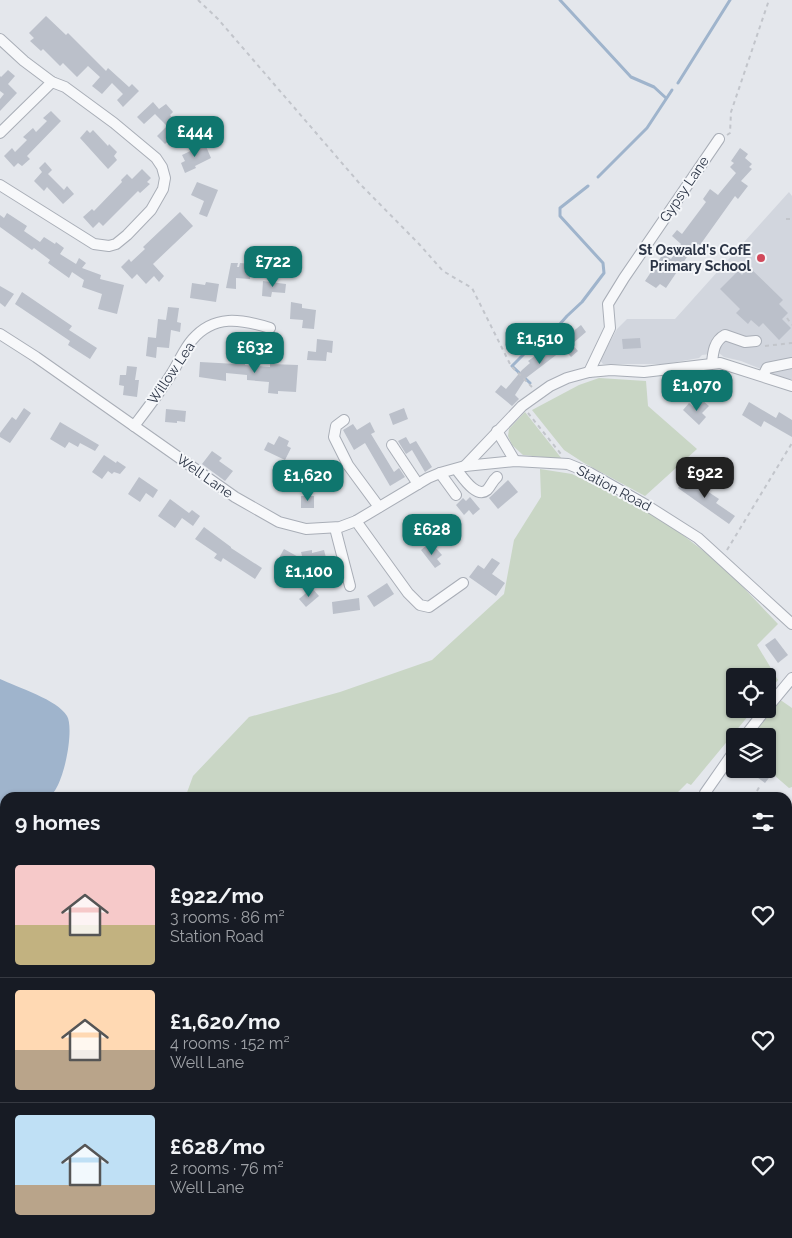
<!DOCTYPE html>
<html lang="en">
<head>
<meta charset="utf-8">
<style>
  :root { --surface:#171b24; --page:#20242c; --text:#f1f3f6; --muted:#9ea1a6; --line:#363941; --accent:#0f766e }
  body { margin:0; font-family:Raleway,sans-serif; background:var(--page); color:var(--text); height:100vh; display:flex; flex-direction:column; font-size:19px; white-space:nowrap }
  * { box-sizing:border-box; margin:0 }
  p { font-size:16px; color:var(--muted) }
  .icon { flex:none; width:28px; height:28px; fill:none; stroke:currentColor; stroke-width:2; stroke-linecap:round; stroke-linejoin:round }
  .map { position:relative; flex:1; overflow:hidden }
  .details { position:absolute; left:0px; top:792px; width:792px; height:446px; display:flex; flex-direction:column; background:var(--surface); border-radius:15px 15px 0 0; box-shadow:0 1px 4px #0004 }
  .details>* { flex:none }
  .buttons { position:absolute; left:726px; top:668px; display:grid; gap:10px }
  .buttons a { display:grid; place-items:center; width:50px; height:50px; border-radius:5px; background:var(--surface); box-shadow:0 1px 4px #0004; font-size:25px }
  .price { position:absolute; translate:-50% -42px; padding:0 11px; border-radius:10px; background:var(--accent); color:#fff; font-size:16px; line-height:32px; filter:drop-shadow(0 1px 2px #0008) }
  .price::after { content:''; position:absolute; left:50%; top:30px; width:15px; height:11px; margin-left:-8px; background:inherit; clip-path:polygon(0 0,100% 0,50% 100%) }
  .price.active { background:#222; color:#fff }
  ul { padding:0; list-style:none }
  li { display:flex; align-items:center; gap:15px; height:125px; padding:0 15px }
  li+li { border-top:1px solid var(--line) }
  li span { display:grid; place-items:center; flex:none; width:140px; height:100px; border-radius:5px; color:#555 }
  li>.icon { margin-inline-start:auto }
  span .icon { width:60px; height:60px; fill:#fffc; stroke-width:1 }
  li b { font-size:21px }
  h2 { display:flex; justify-content:space-between; align-items:center; height:60px; padding:0 15px; font-size:21px }
  .map>svg:first-child { display:block }
  .built { fill:#d2d6de }
  .green { fill:#c9d6c5 }
  .water { fill:#9fb4cc }
  .lines { fill:none; stroke-linecap:round; stroke-linejoin:round }
  .stream { stroke:#9fb4cc; stroke-width:3 }
  .building { fill:#bbc0ca }
  .minor-casing { stroke:#a9aeb7; stroke-width:12 }
  .path { stroke:#c2c5cb; stroke-width:2; stroke-dasharray:4 4; stroke-linecap:butt }
  .minor { stroke:#f7f8fa; stroke-width:10 }
  .rail { stroke:#7d8696; stroke-width:3; stroke-dasharray:2.5 5; stroke-linecap:butt }
  .poi-dot { fill:#d1495b; stroke:#f4f6f9; stroke-width:2 }
  .labels { text-anchor:middle; dominant-baseline:central; stroke-width:4; stroke-linejoin:round; paint-order:stroke }
  .street-label { font-size:14px; fill:#2b3445; stroke:#f4f6f9 }
  .poi-label { font-size:14px; font-weight:bold; fill:#2b3445; stroke:#f4f6f9; text-anchor:end }
</style>
</head>
<body>
<div class="map">
<svg width="792" height="1238" viewBox="0 0 792 1238">
  <rect width="100%" height="100%" fill="#e4e7ec"/>
  <path class="built" d="M789,192L792,196V379H786L741,361L724,357L719,353L702,355L699,358L665,364H603L600,360L617,329L627,319H675Z"/>
  <g class="green">
    <path d="M599,378L646,381L648,406L697,449L645,496L584,463L564,450L532,410L579,385Z"/>
    <path d="M525,412L562,459L523,455L512,445L508,436L509,429Z"/>
    <path d="M540,469L572,474L662,519L723,566L778,624L757,645L778,680L768,692V676H735V709H754L691,785L687,783L673,797L185,798L193,776L249,717L340,692L432,660L504,594L514,540L541,497Z"/>
    <path d="M779,699L792,708V787L789,788L767,769L768,736H750Z"/>
    <path d="M792,916V1096L788,1099V919Z"/>
    <path d="M378,1234H668L663,1238H382Z"/>
  </g>
  <path class="water" d="M0,679C17,687 58,700 67,716C75,729 63,793 47,798C38,800 16,798 5,798V855L0,860Z"/>
  <g class="lines">
    <g class="stream">
      <path d="M560,0L631,77L654,87L666,98"/>
      <path d="M678,83L730,0"/>
      <path d="M598,177L647,128L672,90"/>
      <path d="M530,383L512,366L530,348L552,333L567,316L582,302L604,273L603,263L560,216V208L588,186"/>
    </g>
  </g>
  <g class="building">
    <path d="M46,16L66,35L68,33L106,71L108,68L129,87L132,84L139,91L123,107L117,100L123,94L112,83L102,94L92,86L100,77L88,66L77,77L63,63L60,66L43,49L41,51L30,41L34,38L29,33Z"/>
    <path d="M8,70L15,76L8,84L17,93L0,111V99L4,94L0,91V76L1,77Z"/>
    <path d="M153,102L159,109L166,104L173,112L170,115L189,135L183,141L176,134L165,144L157,136L167,126L155,114L144,124L137,117Z"/>
    <path d="M51,111L61,121L27,156L30,159L22,166L18,163L14,167L4,156L12,148L15,152L27,140L23,137L33,128L36,132L47,121L43,118Z"/>
    <path d="M87,130L90,133L93,130L108,146L109,144L117,152L114,156L117,160L108,169L80,138Z"/>
    <path d="M205,144L211,158L195,166L196,168L185,173L181,163L185,161L182,155Z"/>
    <path d="M740,148L748,154L745,158L752,164L749,167L752,169L741,181L748,186L738,199L735,196L700,245L698,244L692,252L691,251L666,288L660,284L656,288L645,281L663,254L671,259L681,244L672,236L677,230L682,234L706,202L703,199L710,189L718,195L736,173L730,167L734,163L731,161Z"/>
    <path d="M45,162L52,170L48,174L64,190L67,186L74,194L63,204L47,187L44,191L34,181L42,172L39,168Z"/>
    <path d="M142,169L151,178L147,182L150,184L140,193L138,191L103,226L99,222L93,228L83,217L92,209L94,211L122,182L121,180L127,174L132,179Z"/>
    <path d="M197,182L218,190L207,217L199,214L204,201L191,195Z"/>
    <path d="M180,212L193,226L153,264L164,276L159,282L154,276L146,284L137,274L132,279L121,267L129,259L131,262L145,249L143,247Z"/>
    <path d="M7,213L27,226L24,231L40,242L44,237L55,244L56,242L64,248L60,254L76,264L79,258L86,263L82,268L101,275L100,279L124,285L117,314L98,309L102,294L82,287L84,280L72,272L69,278L48,263L50,260L34,248L32,250L0,227V215L4,218Z"/>
    <path d="M231,263H238L237,267H239L240,263L252,264L250,279L236,278V289L226,288Z"/>
    <path d="M749,267L783,300L779,304L788,313L782,319L791,328L779,340L763,323L759,327L751,320L748,324L736,313L740,309L720,289L738,271L742,275Z"/>
    <path d="M263,281L286,284L285,293L272,292L271,297L262,296Z"/>
    <path d="M206,282L219,284L216,302L190,298L192,283L205,285Z"/>
    <path d="M0,286L14,294L5,307L0,303Z"/>
    <path d="M22,292L72,326L69,330L97,348L90,359L68,345L70,341L15,304Z"/>
    <path d="M291,302L302,304V308L316,310L314,329L302,328L303,320L290,319Z"/>
    <path d="M168,307L179,308L177,322L181,323L180,332L171,330L169,348L157,347L156,358L146,356L148,337L156,338L158,319L166,320Z"/>
    <path d="M581,325L586,332L572,344L578,351L571,357L564,349L526,378L515,395L519,399L512,406L495,392L501,385L506,389L522,370L530,363L528,361L545,349L547,352Z"/>
    <path d="M640,338L641,348L623,349L622,339Z"/>
    <path d="M317,339L333,341L332,353L327,352L326,361L307,360L308,351L316,352Z"/>
    <path d="M237,355L246,356L245,365L270,367V364L298,365L296,392L278,391V394L268,393L269,382L247,380V375L226,373V381L199,377L200,362L237,364Z"/>
    <path d="M127,366L137,367L135,380H139L137,397L123,395L124,386L119,385L120,375H126Z"/>
    <path d="M702,400L709,406L702,413L706,417L699,425L683,410L689,403L695,408Z"/>
    <path d="M749,402L776,418L779,412L792,420V437L764,421L761,427L742,415Z"/>
    <path d="M24,408L31,413L10,443L0,437V433L12,417L16,420Z"/>
    <path d="M404,408L408,419L393,425L389,414Z"/>
    <path d="M166,409L186,411L185,422L177,421V423L165,422Z"/>
    <path d="M60,422L99,445L95,451L80,443L78,447L69,442L65,448L50,439Z"/>
    <path d="M370,422L375,432L371,434L394,472L399,468L405,477L390,486L365,443L354,450L343,430L353,424L357,430Z"/>
    <path d="M279,436L289,441L287,446L291,448L285,460L264,450L268,442L274,445Z"/>
    <path d="M406,437L410,444L416,441L432,467L425,472L412,450L406,454L398,441Z"/>
    <path d="M212,451L222,458L219,461L233,471L225,481L202,464Z"/>
    <path d="M104,455L116,463L117,461L126,467L120,474L114,472L112,474L108,471L102,479L92,472Z"/>
    <path d="M139,477L158,490L153,498L146,493L140,502L128,494Z"/>
    <path d="M686,477L719,499L716,503L735,516L729,524L678,488Z"/>
    <path d="M508,480L518,492L498,509L489,498Z"/>
    <rect x="301" y="496" width="13" height="12"/>
    <path d="M470,497L480,509L473,515L469,510L464,515L456,505L463,498L466,501Z"/>
    <path d="M170,499L189,513L192,510L200,516L193,526L182,518L175,528L158,516Z"/>
    <path d="M204,527L231,547V548L262,568L255,579L223,558L221,562L214,558L217,554L195,539Z"/>
    <path d="M427,545L431,550L435,547L442,555L437,559L441,564L435,568L421,550Z"/>
    <path d="M284,549L302,559L287,563L279,558Z"/>
    <path d="M312,550V553L324,550L329,569L307,575L301,552Z"/>
    <path d="M492,558L500,563L492,574L505,583L496,596L469,577L478,565L484,569Z"/>
    <path d="M387,583L394,594L374,607L367,596Z"/>
    <path d="M312,588L319,596L306,607L299,599Z"/>
    <path d="M359,598L360,610L333,614L332,602Z"/>
    <path d="M775,638L788,655L778,663L765,645Z"/>
    <path d="M746,769H776L765,783Z"/>
  </g>
  <g class="lines">
    <defs>
      <g id="minor">
        <path d="M0,39L24,61L52,82L65,87L114,123L156,158L162,167L165,178L163,189L151,210L127,235L116,244L109,246L94,244L0,185"/>
        <path d="M0,133L52,82"/>
        <path d="M0,334L36,357L235,497L279,522L306,529L340,527L356,521L428,478L440,473L465,466L515,461L568,464L590,473L646,505L698,538L792,624"/>
        <path d="M712,363C713,352 714,341 725,335L745,342L756,341"/>
        <path d="M589,372L610,328L608,304L624,278L719,139"/>
        <path d="M763,376L767,368L792,363"/>
        <path d="M344,420L336,426L334,437L348,465L379,507"/>
        <path d="M134,426C147,409 161,391 172,373C179,362 184,349 192,340C214,314 241,319 270,328"/>
        <path d="M497,431L515,461"/>
        <path d="M392,445L418,484"/>
        <path d="M465,466L522,406L550,386L567,378L589,372L611,370L644,372L720,363L792,386"/>
        <path d="M456,469C462,476 476,499 487,490C491,486 492,481 497,477"/>
        <path d="M440,473L456,495"/>
        <path d="M356,521L408,593L420,605L429,607L463,583"/>
        <path d="M335,528L350,586"/>
        <path d="M768,707L792,678"/>
        <path d="M745,736L766,709"/>
        <path d="M704,798L705,793L735,750"/>
      </g>
    </defs>
    <use href="#minor" class="minor-casing"/>
    <g class="path">
      <path d="M198,0L218,19L360,184L419,244L443,271L472,288L511,366L532,387"/>
      <path d="M727,135L730,133L731,112L769,0"/>
      <path d="M786,219H792"/>
      <path d="M787,318L792,325"/>
      <path d="M765,346L792,343"/>
      <path d="M528,413L561,454"/>
      <path d="M727,550L792,443"/>
      <path d="M753,798L761,784"/>
      <path d="M0,1213L5,1218"/>
      <path d="M21,1234L25,1238"/>
    </g>
    <use href="#minor" class="minor"/>
    <g class="rail">
      <path d="M788,1147L792,1144"/>
      <path d="M675,1238L680,1234"/>
    </g>
  </g>
  <circle class="poi-dot" cx="761" cy="258" r="5"/>
  <g class="labels">
    <g class="street-label">
      <text transform="translate(684 189) rotate(-56)">Gypsy Lane</text>
      <text transform="translate(171 373) rotate(-56)">Willow Lea</text>
      <text transform="translate(205 476) rotate(35)">Well Lane</text>
      <text transform="translate(614 488) rotate(28)">Station Road</text>
    </g>
    <g class="poi-label">
      <text x="751" y="250">St Oswald's CofE<tspan x="751" dy="16">Primary School</tspan></text>
    </g>
  </g>
</svg>
<div class="buttons">
<a><svg class="icon" aria-label="locate" viewBox="0 0 24 24"><circle cx="12" cy="12" r="6"/><path d="M12 2v4M12 18v4M2 12h4M18 12h4"/></svg></a>
<a><svg class="icon" aria-label="layers" viewBox="0 0 24 24"><path d="M12 4l9 5-9 5-9-5zM3 14l9 5 9-5"/></svg></a>
</div>
<b class="price" style="left:195px;top:158px">£444</b>
<b class="price" style="left:273px;top:288px">£722</b>
<b class="price" style="left:540px;top:365px">£1,510</b>
<b class="price" style="left:255px;top:374px">£632</b>
<b class="price" style="left:697px;top:412px">£1,070</b>
<b class="price active" style="left:705px;top:499px">£922</b>
<b class="price" style="left:308px;top:502px">£1,620</b>
<b class="price" style="left:432px;top:556px">£628</b>
<b class="price" style="left:309px;top:598px">£1,100</b>
<section class="details">
<h2>9 homes<svg class="icon" aria-label="filters" viewBox="0 0 24 24"><path d="M4 7h16M4 17h16"/><circle cx="9" cy="7" r="2"/><circle cx="15" cy="17" r="2"/></svg></h2>
<ul>
<li><span style="background:linear-gradient(#f6c9c9 60%,#c2b280 0)"><svg class="icon" aria-label="home" viewBox="0 0 24 24"><path d="M3 11l9-7 9 7M6 9v11h12V9"/></svg></span><div><b>£922/mo</b><p>3 rooms · 86 m²</p><p>Station Road</p></div><svg class="icon" aria-label="heart" viewBox="0 0 24 24"><path d="M12 20l-8-8c-3-5 5-10 8-4 3-6 11-1 8 4z"/></svg></li>
<li><span style="background:linear-gradient(#ffd9b3 60%,#b9a48a 0)"><svg class="icon" aria-label="home" viewBox="0 0 24 24"><path d="M3 11l9-7 9 7M6 9v11h12V9"/></svg></span><div><b>£1,620/mo</b><p>4 rooms · 152 m²</p><p>Well Lane</p></div><svg class="icon" aria-label="heart" viewBox="0 0 24 24"><path d="M12 20l-8-8c-3-5 5-10 8-4 3-6 11-1 8 4z"/></svg></li>
<li><span style="background:linear-gradient(#bfe0f5 70%,#b9a48a 0)"><svg class="icon" aria-label="home" viewBox="0 0 24 24"><path d="M3 11l9-7 9 7M6 9v11h12V9"/></svg></span><div><b>£628/mo</b><p>2 rooms · 76 m²</p><p>Well Lane</p></div><svg class="icon" aria-label="heart" viewBox="0 0 24 24"><path d="M12 20l-8-8c-3-5 5-10 8-4 3-6 11-1 8 4z"/></svg></li>
</ul>
</section>
</div>
</body>
</html>
